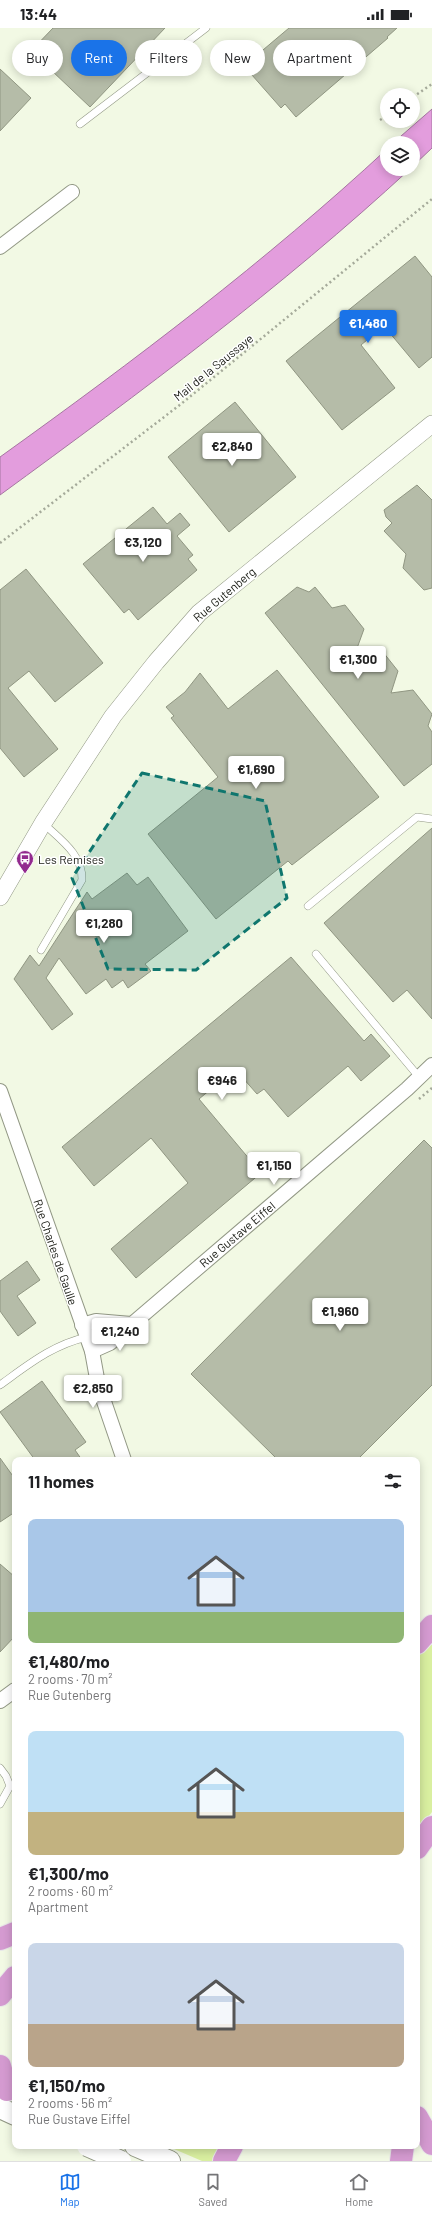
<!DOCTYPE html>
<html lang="en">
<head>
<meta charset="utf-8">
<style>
  :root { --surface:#fff; --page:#f2f2f2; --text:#202124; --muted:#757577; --line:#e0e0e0; --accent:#1a73e8 }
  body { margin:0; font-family:Barlow,sans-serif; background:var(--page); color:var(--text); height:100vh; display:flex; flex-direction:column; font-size:15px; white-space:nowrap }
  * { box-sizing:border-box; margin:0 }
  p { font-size:13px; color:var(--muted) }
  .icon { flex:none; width:22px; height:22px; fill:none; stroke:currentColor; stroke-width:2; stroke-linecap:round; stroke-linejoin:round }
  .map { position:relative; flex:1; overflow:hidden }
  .panel { position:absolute; left:12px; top:1429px; width:408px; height:692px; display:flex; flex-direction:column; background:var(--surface); border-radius:8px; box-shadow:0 2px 10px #0003 }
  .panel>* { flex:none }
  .hud { position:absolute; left:12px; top:12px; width:408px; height:36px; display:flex; gap:8px }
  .tools { position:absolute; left:380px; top:60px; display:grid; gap:8px }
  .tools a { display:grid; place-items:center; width:40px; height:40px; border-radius:50%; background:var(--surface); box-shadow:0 2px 10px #0003; font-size:20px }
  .price { position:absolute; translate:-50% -34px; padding:0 9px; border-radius:4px; background:#fff; color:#222; font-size:13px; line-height:26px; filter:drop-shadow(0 1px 2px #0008) }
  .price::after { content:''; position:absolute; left:50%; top:24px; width:12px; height:9px; margin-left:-6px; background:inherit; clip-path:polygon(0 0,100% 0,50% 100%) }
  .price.active { background:var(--accent); color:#fff }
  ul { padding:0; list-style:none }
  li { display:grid; align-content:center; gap:8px; height:212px; padding:0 16px }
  li span { display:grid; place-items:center; height:124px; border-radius:8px; color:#555 }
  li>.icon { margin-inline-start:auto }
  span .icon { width:72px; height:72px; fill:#fffc; stroke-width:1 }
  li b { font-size:17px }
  h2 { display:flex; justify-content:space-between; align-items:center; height:48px; padding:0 16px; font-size:17px }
  .chip { padding:0 14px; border-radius:18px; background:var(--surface); box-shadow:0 2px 10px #0003; font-size:14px; line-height:36px }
  .chip.active { background:var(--accent); color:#fff }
  .status { display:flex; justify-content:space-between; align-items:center; height:28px; padding:0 20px; background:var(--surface); direction:ltr }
  .status svg { height:11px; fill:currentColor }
  .tab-bar { display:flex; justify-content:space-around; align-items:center; height:56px; border-top:1px solid var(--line); background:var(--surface); font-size:11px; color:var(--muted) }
  .tab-bar a { display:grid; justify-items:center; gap:2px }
  .tab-bar .active { color:var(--accent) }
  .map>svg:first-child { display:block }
  .green { fill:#d9efa0 }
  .water { fill:#e39ddd; stroke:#a676a1 }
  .building { fill:#b5bca8; stroke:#909682 }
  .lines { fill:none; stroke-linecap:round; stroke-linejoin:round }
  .service-casing { stroke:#929885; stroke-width:8 }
  .minor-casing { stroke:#929885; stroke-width:16 }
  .tertiary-casing { stroke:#929885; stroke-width:18 }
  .secondary-casing { stroke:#929885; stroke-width:22 }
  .trunk-casing { stroke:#e8e8e8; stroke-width:24 }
  .path { stroke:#a5aa9a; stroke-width:2.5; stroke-dasharray:2 3; stroke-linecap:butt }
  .service { stroke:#fff; stroke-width:7 }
  .minor { stroke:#fff; stroke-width:14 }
  .tertiary { stroke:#fff; stroke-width:17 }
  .secondary { stroke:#fff; stroke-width:20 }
  .trunk { stroke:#d49ad0; stroke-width:22 }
  .secondary-bridge-casing { stroke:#929885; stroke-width:22; stroke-linecap:butt }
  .secondary-bridge { stroke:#fff; stroke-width:20 }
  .marked { fill:#0f766e; fill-opacity:0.2; stroke:#0f766e; stroke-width:3; stroke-dasharray:8 5; stroke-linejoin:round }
  .labels { text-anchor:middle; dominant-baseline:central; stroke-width:3; stroke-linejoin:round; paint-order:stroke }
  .street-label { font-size:12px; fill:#191b14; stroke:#fff }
  .poi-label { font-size:12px; fill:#191b14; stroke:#fff; text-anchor:start }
</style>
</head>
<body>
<div class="status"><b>13:44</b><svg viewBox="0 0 49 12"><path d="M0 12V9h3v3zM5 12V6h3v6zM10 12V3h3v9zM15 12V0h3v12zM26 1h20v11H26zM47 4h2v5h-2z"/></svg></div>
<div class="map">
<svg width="432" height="2133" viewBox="0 0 432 2133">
  <rect width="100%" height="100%" fill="#f2f9e4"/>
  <g class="green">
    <path d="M432,1613V1784L417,1803V1630Z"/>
    <path d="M167,2118H222L213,2133H202Z"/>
  </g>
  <g class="water">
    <path d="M432,81V120L413,138V115H393Z"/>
    <path d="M387,121V141H410C281,260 141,364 0,467V429C134,333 266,233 387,121Z"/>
  </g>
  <g class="building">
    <path d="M53,0H165L90,79L31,23Z"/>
    <path d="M289,0H397L387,9L388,10L296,89L285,76L281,80L244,38Z"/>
    <path d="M0,41L31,70L0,103Z"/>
    <path d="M415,228L432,249V329L419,340L384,298L361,317L395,360L342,402L286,333Z"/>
    <path d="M235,374L296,449L229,504L168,429Z"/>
    <path d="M417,457L432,472V560L424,562L403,540L406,526L384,503L392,495L386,489L384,482Z"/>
    <path d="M153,479L167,496L180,485L190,497L177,508L193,527L188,531L197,542L138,592L129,581L124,585L83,536Z"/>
    <path d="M26,541L103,635L55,674L29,643L8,660L58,721L24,749L0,720V562Z"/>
    <path d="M297,559L309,564L315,559L332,580L345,577L364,601L356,623L379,619L398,643L391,665L413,662L432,686L428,698L432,704V736L404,758L265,585Z"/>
    <path d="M277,642L379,769L292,837L288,833L216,891L148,806L218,749L171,690L174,688L166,679L185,664L200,645L228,681Z"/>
    <path d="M432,800V991L407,962L393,974L324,895Z"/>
    <path d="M127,845L137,857L148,849L188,903L145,936L151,943L128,960L123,952L112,960L106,951L86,966L59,930L46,950L73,986L52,1002L14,951L30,927L39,938L87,864L92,871Z"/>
    <path d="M291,929L364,1013L371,1006L390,1028L361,1053L348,1038L288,1089L264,1061L257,1066L235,1041L199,1071L261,1145L136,1250L111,1221L188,1155L151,1110L94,1158L62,1119Z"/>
    <path d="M424,1112L432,1120V1357L357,1432H278L191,1346Z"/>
    <path d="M27,1233L40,1252L17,1268L36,1295L18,1308L0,1283V1253Z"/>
    <path d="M42,1353L86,1414L75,1422L82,1432H35L0,1384Z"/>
    <path d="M0,1430L15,1451V1484L0,1494Z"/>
    <path d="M0,1536L15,1549V1608L0,1624Z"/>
  </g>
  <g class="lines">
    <defs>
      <g id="service">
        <path d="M80,96L206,0"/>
        <path d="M308,878L417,789L432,791"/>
        <path d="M41,922L82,852C83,827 61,812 44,796"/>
        <path d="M316,926L419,1049"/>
        <path d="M0,1357C28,1337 52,1317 87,1309"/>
        <path d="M0,1740L6,1748L10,1758L0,1776"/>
      </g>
      <g id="minor">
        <path d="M0,219L72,164"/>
        <path d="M0,1063L92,1323L98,1356L124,1432"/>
        <path d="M82,1297L96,1293L131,1296"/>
        <path d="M92,1323L110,1315L407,1061L432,1037"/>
        <path d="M0,1673L15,1662"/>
      </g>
      <path id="tertiary" d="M0,869L43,795L113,688L156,634L199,585L432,396"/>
      <g id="secondary">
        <path d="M0,2080L15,2087"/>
        <path d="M135,2118L170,2133"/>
      </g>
      <g id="trunk">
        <path d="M417,1615L432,1598"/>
        <path d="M417,1820L432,1799"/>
        <path d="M0,1911L15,1905"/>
        <path d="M0,1967L15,1949"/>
        <path d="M0,2038L7,2062"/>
        <path d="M417,2089L432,2116"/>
        <path d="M224,2133L232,2118"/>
        <path d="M401,2133L403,2118"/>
      </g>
    </defs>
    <use href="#service" class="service-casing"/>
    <use href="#minor" class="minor-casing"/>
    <use href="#tertiary" class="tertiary-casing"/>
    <use href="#secondary" class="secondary-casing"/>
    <use href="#trunk" class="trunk-casing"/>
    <g class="path">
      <path d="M413,69L432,56"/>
      <path d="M380,92L387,88"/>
      <path d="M0,515L181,376L432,171"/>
      <path d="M419,1071L432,1060"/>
      <path d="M66,2118L67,2119"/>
    </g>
    <use href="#service" class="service"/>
    <use href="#minor" class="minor"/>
    <use href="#tertiary" class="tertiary"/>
    <use href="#secondary" class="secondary"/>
    <use href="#trunk" class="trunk"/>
    <defs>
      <path id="secondary-bridge" d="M87,2118L121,2133"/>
    </defs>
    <use href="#secondary-bridge" class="secondary-bridge-casing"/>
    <use href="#secondary-bridge" class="secondary-bridge"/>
  </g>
  <path class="marked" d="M142,745L265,773L287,870L196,942L108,941L72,850Z"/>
  <defs>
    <symbol id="bus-pin" viewBox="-11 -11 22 30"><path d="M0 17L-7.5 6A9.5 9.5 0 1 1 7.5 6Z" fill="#922a8e" stroke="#fff"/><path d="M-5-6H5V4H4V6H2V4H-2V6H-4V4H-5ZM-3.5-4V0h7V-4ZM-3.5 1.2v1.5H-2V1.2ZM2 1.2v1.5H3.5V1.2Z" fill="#fff"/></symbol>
  </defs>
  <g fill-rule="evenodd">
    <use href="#bus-pin" x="15" y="821" width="20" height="27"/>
  </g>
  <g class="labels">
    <g class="street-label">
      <text transform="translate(213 339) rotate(-39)">Mail de la Saussaye</text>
      <text transform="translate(224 566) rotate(-40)">Rue Gutenberg</text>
      <text transform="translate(237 1206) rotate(-40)">Rue Gustave Eiffel</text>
      <text transform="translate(56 1224) rotate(71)">Rue Charles de Gaulle</text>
    </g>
    <g class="poi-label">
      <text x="38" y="831">Les Remises</text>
    </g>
  </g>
</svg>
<div class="tools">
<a><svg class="icon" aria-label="locate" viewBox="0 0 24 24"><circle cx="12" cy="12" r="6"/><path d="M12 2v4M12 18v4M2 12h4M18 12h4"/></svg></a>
<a><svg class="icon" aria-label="layers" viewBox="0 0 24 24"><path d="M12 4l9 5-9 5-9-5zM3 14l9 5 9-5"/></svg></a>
</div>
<b class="price active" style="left:368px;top:316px">€1,480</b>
<b class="price" style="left:232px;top:439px">€2,840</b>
<b class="price" style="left:143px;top:535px">€3,120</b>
<b class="price" style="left:358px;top:652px">€1,300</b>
<b class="price" style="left:256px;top:762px">€1,690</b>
<b class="price" style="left:104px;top:916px">€1,280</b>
<b class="price" style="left:222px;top:1073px">€946</b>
<b class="price" style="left:274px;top:1158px">€1,150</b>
<b class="price" style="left:340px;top:1304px">€1,960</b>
<b class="price" style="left:120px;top:1324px">€1,240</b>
<b class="price" style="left:93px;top:1381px">€2,850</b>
<div class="hud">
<a class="chip">Buy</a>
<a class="chip active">Rent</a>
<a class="chip">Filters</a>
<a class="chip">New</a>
<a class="chip">Apartment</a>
</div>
<section class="panel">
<h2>11 homes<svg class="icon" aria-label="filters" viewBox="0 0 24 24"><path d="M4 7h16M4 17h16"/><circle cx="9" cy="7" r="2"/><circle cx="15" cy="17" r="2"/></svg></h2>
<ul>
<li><span style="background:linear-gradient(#a9c7e8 75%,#8fb573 0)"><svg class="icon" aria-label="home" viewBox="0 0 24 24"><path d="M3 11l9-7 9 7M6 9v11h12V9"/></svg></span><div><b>€1,480/mo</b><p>2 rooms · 70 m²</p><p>Rue Gutenberg</p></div></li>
<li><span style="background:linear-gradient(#bfe0f5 65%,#c2b280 0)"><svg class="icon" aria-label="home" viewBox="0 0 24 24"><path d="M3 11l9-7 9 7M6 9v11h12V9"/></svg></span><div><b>€1,300/mo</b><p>2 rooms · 60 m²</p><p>Apartment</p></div></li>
<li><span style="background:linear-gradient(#c9d6e8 65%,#b9a48a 0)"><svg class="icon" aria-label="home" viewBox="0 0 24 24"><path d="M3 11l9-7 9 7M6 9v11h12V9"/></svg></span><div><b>€1,150/mo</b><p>2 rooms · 56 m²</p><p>Rue Gustave Eiffel</p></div></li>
</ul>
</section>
</div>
<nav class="tab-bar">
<a class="active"><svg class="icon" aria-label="map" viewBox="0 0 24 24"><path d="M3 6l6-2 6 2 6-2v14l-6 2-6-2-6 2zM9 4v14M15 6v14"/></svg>Map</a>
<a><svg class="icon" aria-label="saved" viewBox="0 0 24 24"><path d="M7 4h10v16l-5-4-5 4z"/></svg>Saved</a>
<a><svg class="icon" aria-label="home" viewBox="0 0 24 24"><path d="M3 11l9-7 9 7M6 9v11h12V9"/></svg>Home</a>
</nav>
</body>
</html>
